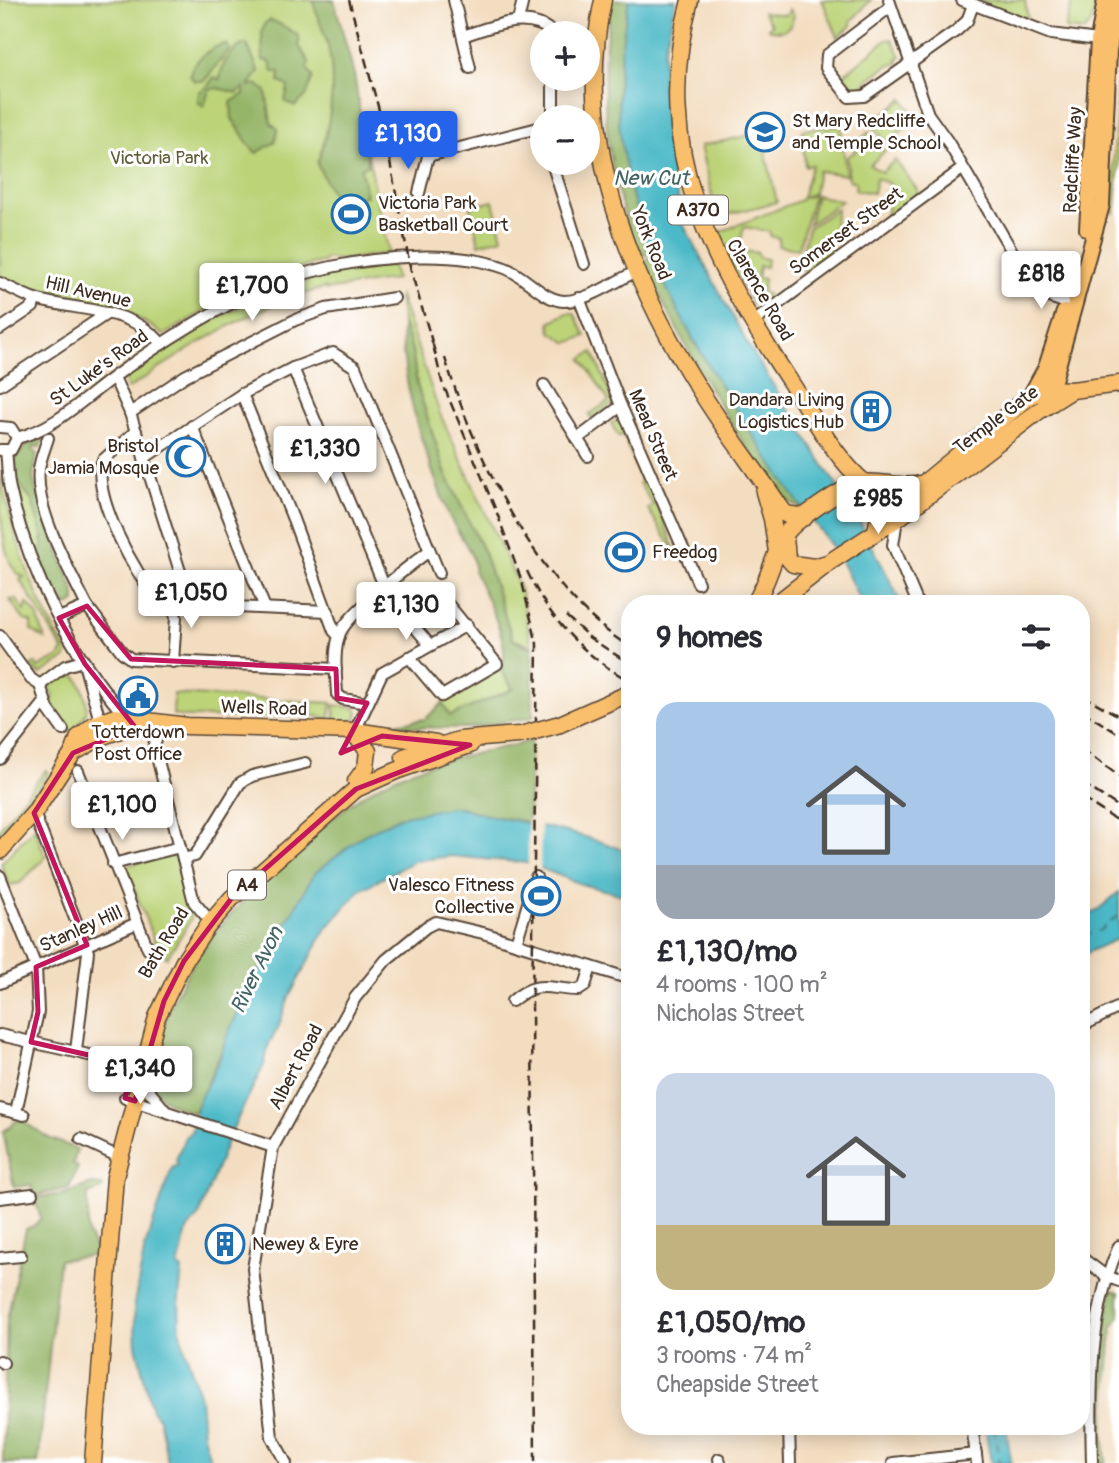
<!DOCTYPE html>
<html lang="en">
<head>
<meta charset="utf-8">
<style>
  :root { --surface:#fff; --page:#f7f7f7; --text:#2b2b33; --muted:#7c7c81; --accent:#2563eb }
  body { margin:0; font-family:Pangolin,sans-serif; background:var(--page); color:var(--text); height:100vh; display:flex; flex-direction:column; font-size:26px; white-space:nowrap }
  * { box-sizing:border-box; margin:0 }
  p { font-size:23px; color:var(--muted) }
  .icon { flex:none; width:38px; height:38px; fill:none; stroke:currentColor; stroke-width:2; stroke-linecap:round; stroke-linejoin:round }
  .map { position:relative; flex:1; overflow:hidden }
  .sheet { position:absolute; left:621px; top:595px; width:469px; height:840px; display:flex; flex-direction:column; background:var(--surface); border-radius:28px; box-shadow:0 4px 18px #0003 }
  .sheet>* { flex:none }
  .fabs { position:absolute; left:530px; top:21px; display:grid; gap:14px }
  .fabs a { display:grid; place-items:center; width:70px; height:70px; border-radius:50%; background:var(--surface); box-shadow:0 4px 18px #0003; font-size:35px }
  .price { position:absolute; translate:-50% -60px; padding:0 16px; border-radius:7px; background:#fff; color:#222; font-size:23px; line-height:46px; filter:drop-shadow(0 2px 4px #0008) }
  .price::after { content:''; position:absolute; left:50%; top:42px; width:21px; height:16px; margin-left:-10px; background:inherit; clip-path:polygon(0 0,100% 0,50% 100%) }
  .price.active { background:var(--accent); color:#fff }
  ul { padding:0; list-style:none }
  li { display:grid; align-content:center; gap:14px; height:371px; padding:0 35px }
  li span { display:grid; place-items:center; height:217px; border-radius:21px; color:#555 }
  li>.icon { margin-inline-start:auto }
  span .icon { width:126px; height:126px; fill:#fffc; stroke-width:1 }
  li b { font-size:30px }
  h2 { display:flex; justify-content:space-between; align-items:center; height:84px; padding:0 35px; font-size:30px }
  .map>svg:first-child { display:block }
  .green { fill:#bcd378; stroke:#7c7e4b; stroke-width:2 }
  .forest { fill:#95b568; stroke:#687043; stroke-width:2 }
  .water { fill:#4cb9c7; stroke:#447272; stroke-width:2 }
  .pier { fill:#f3ddc0 }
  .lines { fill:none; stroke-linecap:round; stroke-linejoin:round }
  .ferry { stroke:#426362; stroke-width:2; stroke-dasharray:9 7; stroke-linecap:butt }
  .minor-casing { stroke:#574536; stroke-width:14 }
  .major-casing { stroke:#574536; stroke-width:18 }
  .highway-casing { stroke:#574536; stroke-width:19 }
  .minor { stroke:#fff; stroke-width:10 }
  .major { stroke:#f9bf6d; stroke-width:14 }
  .highway { stroke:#f9bf6d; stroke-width:16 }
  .rail { stroke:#3b2a1e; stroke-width:2.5; stroke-dasharray:10 5; stroke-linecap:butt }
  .highway-bridge-casing { stroke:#574536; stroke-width:19; stroke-linecap:butt }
  .highway-bridge { stroke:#f9bf6d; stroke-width:16 }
  .marked { fill:none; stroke:#c2185b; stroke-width:5; stroke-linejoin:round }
  .labels { text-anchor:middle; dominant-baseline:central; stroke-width:6; stroke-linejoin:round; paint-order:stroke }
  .shield { fill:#fff; stroke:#766a62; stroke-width:2 }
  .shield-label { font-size:18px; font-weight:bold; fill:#3b2a1e }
  .poi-label { font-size:19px; fill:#3b2a1e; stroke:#fff; text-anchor:start }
  .park-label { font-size:19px; fill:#625d39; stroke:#fff }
  .street-label { font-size:19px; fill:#3b2a1e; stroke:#fff }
  .water-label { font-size:21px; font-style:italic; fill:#426362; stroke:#fff }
</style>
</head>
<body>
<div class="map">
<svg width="1119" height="1463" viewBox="0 0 1119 1463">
  <rect width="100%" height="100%" fill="#fff"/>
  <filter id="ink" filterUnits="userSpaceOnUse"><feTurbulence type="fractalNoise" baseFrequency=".0143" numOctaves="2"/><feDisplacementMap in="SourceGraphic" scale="14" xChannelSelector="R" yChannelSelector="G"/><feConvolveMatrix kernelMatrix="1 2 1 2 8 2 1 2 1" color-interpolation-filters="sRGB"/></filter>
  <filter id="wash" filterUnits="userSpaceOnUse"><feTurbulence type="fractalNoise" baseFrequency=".00686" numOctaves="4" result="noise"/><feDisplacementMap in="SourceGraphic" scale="28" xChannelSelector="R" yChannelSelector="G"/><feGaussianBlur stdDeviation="1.57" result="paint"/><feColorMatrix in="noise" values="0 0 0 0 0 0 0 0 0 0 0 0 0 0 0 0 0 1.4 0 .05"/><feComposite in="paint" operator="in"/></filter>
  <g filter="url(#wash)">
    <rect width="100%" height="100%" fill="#f3ddc0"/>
    <g class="green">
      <path d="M0,0H334C357,84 369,169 389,253L341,260L326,258L323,262L311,264L215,305L163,335C118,296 52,304 0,277Z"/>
      <path d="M822,0H871L851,21V26L838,37Z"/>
      <path d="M977,0H1025L1028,21Z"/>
      <path d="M1073,0H1097L1091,23L1084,31L1065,29Z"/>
      <path d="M789,9L794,16L790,26L782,31L770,30L768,28L772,25L763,12L787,15Z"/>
      <path d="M892,39L901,56L897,58L899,63L889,65L867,80C862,89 864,93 850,92L840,78L886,40Z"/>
      <path d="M1119,68V167C1115,182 1119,200 1114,213L1111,208Z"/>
      <path d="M903,99L917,119L886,143L871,123Z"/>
      <path d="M841,126L846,175L818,171L814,193L803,198L814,195L798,249L778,246L779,238L770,236V232L744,227L739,248L723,246L717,233L801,200L812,165L805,166L802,130Z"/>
      <path d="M869,132L885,151L870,165L882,172L895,160L919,192L886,218L889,199H892L890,184L876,178L873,193L855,190L856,182L849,180L847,157L856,151L853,147Z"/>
      <path d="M761,133L777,202L717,217L700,146Z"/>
      <path d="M816,195L842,201L809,224Z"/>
      <path d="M493,201L502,238L479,244L470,207Z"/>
      <path d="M837,209L829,257L806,273L799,265L808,228Z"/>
      <path d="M723,249L758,253V257L767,259L766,267L759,266L757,278L764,279L762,293L767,294L769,300L760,306L752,304Z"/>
      <path d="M392,265L396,279L326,290L325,288C254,305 187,349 128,389L123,376C204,321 291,271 392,265Z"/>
      <path d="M399,293L440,414L520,588L532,648L524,642L513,640L484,553L445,472L417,385L412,350L402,321Z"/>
      <path d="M567,313H574L586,336L568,343L551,332L550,322Z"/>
      <path d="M593,352L614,403L592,419L589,415L609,401L582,359Z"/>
      <path d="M618,420L630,440L679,559L648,509L653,505L639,483L641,480L623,434L619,437L611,423Z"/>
      <path d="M0,475C13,534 34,600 67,651L66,658L40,674L30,667L35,663L38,668L59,657L63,650L20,580L24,577C0,571 0,501 0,475Z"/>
      <path d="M14,479C38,495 47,537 40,563L15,495Z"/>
      <path d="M16,599L25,611L27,603L37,615L45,639L31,630V622L24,620L10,600Z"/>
      <path d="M500,668L513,689L450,717L442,702Z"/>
      <path d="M70,671C80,675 89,702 86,713C83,720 76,727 71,732L50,706L54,695L48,685Z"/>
      <path d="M174,694L332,703L329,719L302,713L276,717H187L173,715Z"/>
      <path d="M334,705L356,708L358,713L355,721L335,722Z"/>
      <path d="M46,770L48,772L45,779L0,835V828Z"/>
      <path d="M34,828L46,857L20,883L9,885L1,863Z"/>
      <path d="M171,855L176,859L191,919L167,958L163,954L166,951L156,945L128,874L124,875L122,870L124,866Z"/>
    </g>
    <g class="forest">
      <path d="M313,0H334L354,74L368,165L361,168L366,196L336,202L317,164C330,128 337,85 328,46C324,30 316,16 313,0Z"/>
      <path d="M612,0H629C613,91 619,165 651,252L640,258C606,176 596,87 612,0Z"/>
      <path d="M270,20C281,23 289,30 299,36V46L309,62L307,68L313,77L306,96L295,106L285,102L288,86L279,82L280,72H273L270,62L263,60L262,32L265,23Z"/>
      <path d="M226,44L230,49L204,81H194L190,75C191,62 213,45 226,44Z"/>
      <path d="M247,44L259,72L249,86L257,84L266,91L271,123L278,129L275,142L257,153C249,150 240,128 232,119L231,102L244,94V88L237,93L217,88L209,90L204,106L198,102L199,92L207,87L213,78L220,79C221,65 232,46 247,44Z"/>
      <path d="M652,256L695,344L802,508C766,503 661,302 643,262Z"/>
      <path d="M402,321L412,350L417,385L445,472L484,553L513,640L532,648L533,717L469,728L391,727L389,725L425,719L443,703L450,716L513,689L500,668C516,649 482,591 474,570C476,552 454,530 448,513C424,451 401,388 402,321Z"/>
      <path d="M43,437L40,447L34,446L33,451L37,453L33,478L37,494L75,594V602L68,606L57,598L40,563L43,538L32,501L14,476L13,463L19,454L28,444Z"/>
      <path d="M531,741L528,822L484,815L461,807L399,817L362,836L314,874L250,987L194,1113C182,1108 166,1104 158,1093C148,1080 154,1062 158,1047C177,960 243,897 307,841C330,821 352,800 378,786C424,760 481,754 531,741Z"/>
      <path d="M19,1119L49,1138L77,1149L73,1164L78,1167L69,1188L33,1196L31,1185L14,1187L3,1132Z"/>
      <path d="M91,1184L103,1185L102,1189L88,1194V1234L98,1255L59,1260L38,1463H3L7,1319L26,1229L34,1226L41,1218L34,1198L64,1194Z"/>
      <path d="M1112,1290L1119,1292V1317L1112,1329L1103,1432L1106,1463H1097V1366Z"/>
    </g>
    <g class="water">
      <path d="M629,0H676L664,51L663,98L670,159L684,226L748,345L862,526L902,604H862C853,588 847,571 838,556C824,533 804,511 788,488C713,375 631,261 619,121C616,80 622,40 629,0Z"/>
      <path d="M451,807C465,806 474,813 487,815C536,825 584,833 630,853V897L581,884L527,863L450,856L414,861L360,890L325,930L289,997L278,1028L269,1043L264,1065L229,1136L199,1215L187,1230L178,1267L182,1269L179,1299L180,1332L200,1398L203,1434L211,1463H168L159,1419L152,1410L136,1346L134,1304L145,1247L172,1168L178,1165L176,1160L185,1137L191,1132L199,1100L219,1061L226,1038L250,987L314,874L362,836L399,817Z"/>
      <path d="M1119,892V938L1082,955V917L1095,912Z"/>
      <path d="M985,1426H1006L1011,1463H991Z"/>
    </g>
    <path class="pier" d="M528,818L541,822L540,871L528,867Z"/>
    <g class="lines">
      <g class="ferry">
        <path d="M1082,936L1099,931L1119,915"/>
        <path d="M994,1426L999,1463"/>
      </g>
    </g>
  </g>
  <g filter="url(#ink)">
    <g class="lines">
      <defs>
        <g id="minor">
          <path d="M454,0L470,68"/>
          <path d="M889,0L928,114L948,142L1033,287L1043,295L1067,303"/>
          <path d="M962,0L1051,34L1098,40"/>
          <path d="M890,7L827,55L826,68L849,97L864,96L956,31L967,21L973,5"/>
          <path d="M518,21L523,0"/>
          <path d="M463,36C490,27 529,10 553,33"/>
          <path d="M553,79V117"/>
          <path d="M571,117L596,111"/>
          <path d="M552,163L584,264"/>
          <path d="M419,193L428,156L542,127"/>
          <path d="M0,283C11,288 23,295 35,299C80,312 130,306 162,344"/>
          <path d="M579,298L621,406L698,583"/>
          <path d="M752,323L962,169"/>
          <path d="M0,329L33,307L35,299"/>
          <path d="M293,368L385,588"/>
          <path d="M114,377L130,413L190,603"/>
          <path d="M0,385L108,313"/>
          <path d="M544,385L588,456"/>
          <path d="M242,394L293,519L334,631L339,636"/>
          <path d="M130,413L185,376L295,320L326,309L394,298"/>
          <path d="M192,426L265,608"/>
          <path d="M0,427L11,428L17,438L11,450H0"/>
          <path d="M136,431L103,460C89,491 136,577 159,601L165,604L328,611"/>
          <path d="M17,438C56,428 83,399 115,376C179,330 253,283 331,267C383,256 455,250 505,268C525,275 542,300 564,301C589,301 615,281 637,271"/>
          <path d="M48,438C45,448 40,459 39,470C34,509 70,571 87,606"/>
          <path d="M577,439L621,406"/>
          <path d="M6,452C8,464 7,477 10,489C28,570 71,654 126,717"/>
          <path d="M144,458L242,394L293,368L333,353L355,367L439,573"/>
          <path d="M897,519L893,545L918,604"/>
          <path d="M172,604L176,617L173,662"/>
          <path d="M59,618L87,606L122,652L131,659L336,669"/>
          <path d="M407,618L430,645"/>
          <path d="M0,636L31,679L40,685"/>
          <path d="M409,657L442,696L497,664L437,591"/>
          <path d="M85,667L102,728"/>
          <path d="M367,703L343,699L337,694C336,675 333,651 340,633C349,613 410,565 429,551"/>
          <path d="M161,728L154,745L194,902L205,915"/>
          <path d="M63,730L48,709L40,685L65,666L83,661"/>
          <path d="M355,731L382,673L467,625"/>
          <path d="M0,759L45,702"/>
          <path d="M78,771L148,949"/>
          <path d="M34,813L88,952L76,1051"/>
          <path d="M183,859L195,856L240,783L252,776L305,763"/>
          <path d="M113,864L180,847"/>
          <path d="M0,876L36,967L38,1012L16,1112"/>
          <path d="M516,943L536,877"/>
          <path d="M0,983L137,923"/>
          <path d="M512,1001C539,978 549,990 579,990L585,986L591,967"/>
          <path d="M1082,1026L1119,1007"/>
          <path d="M0,1035L133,1065"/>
          <path d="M145,1081L149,1091L164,1109"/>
          <path d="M125,1098L273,1147"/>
          <path d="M0,1109L24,1115"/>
          <path d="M81,1139L119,1157"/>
          <path d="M0,1198L32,1194"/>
          <path d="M0,1258L21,1256"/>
          <path d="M1082,1258L1106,1276L1119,1281"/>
          <path d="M0,1361L3,1363"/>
          <path d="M789,1426L790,1463"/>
          <path d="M972,1426L977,1463"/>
          <path d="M719,1459L720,1463"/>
          <path d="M286,1463L272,1437L253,1269L273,1147L355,998L386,960L426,927L436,922L483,933L630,979"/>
          <path d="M893,1463L976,1454"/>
          <path d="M1092,1463C1090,1390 1089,1313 1119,1246"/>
        </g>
        <g id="major">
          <path d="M1087,229L1098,40L1105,0"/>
          <path d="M1030,396L1046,367L1064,312"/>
          <path d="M1045,399L1055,377L1102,205L1109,51L1117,0"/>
        </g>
        <g id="highway">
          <path d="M603,0C573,137 628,277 701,392C727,434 758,473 785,514L805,517"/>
          <path d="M690,0C649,151 712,263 793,386C813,417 837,460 865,483"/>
          <path d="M870,484L883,502L876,530"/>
          <path d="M764,492L772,519L777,552"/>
          <path d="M785,538L787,557L793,564L814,567L828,563L901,516L1039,411L1072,390"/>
          <path d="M754,604C769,583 772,557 785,535C792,522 840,490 855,485C876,477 902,491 924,483L1030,396L1050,389L1072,390L1119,384"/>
          <path d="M776,604L826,565"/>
          <path d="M560,724L630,693"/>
          <path d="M73,753L103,736L129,727L148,728"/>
          <path d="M404,757L459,740L518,735"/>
          <path d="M356,781L366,767L368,751L356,736"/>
          <path d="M0,851L34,813L73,753L79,737L95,724L115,717L187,726L355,731L436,743"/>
          <path d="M93,1463L115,1177L157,1017L184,961L207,927L231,899L356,789L396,771L470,745"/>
        </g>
      </defs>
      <use href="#minor" class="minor-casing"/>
      <use href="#major" class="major-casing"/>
      <use href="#highway" class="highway-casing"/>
      <use href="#minor" class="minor"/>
      <use href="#major" class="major"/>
      <use href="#highway" class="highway"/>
      <g class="rail">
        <path d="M349,0L382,121L411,271L436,355"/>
        <path d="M433,345L442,382L497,513L522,582L537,644L532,1008L535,1463"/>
        <path d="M445,358C476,459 538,590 630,647"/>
        <path d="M527,571C548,617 584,657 630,681"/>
        <path d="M566,616L590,638L630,664"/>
        <path d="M1082,695L1119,716"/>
        <path d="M1082,711L1119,734"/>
        <path d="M1082,749L1119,776"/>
        <path d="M1082,783L1119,807"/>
        <path d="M1082,798L1119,822"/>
      </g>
      <defs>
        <path id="highway-bridge" d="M524,734L560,724"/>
      </defs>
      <use href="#highway-bridge" class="highway-bridge-casing"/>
      <use href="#highway-bridge" class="highway-bridge"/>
    </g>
  </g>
  <path class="marked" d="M87,606L131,659L336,669L337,698L367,703L341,753L382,736L470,745L356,789L231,899L184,961L164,1001L135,1101L125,1098L133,1065L31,1042L38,1012L36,967L87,945L34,813L73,753L135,727L85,664L59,618Z"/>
  <defs>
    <symbol id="school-ring" viewBox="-11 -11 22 22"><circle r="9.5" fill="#fff" stroke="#1f6fb2" stroke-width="1.5"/><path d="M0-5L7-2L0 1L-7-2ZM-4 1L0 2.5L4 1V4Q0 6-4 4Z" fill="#1f6fb2"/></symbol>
    <symbol id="stadium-ring" viewBox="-11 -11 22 22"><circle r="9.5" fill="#fff" stroke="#1f6fb2" stroke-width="1.5"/><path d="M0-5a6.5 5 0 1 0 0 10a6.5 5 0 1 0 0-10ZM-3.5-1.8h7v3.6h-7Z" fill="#1f6fb2"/></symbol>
    <symbol id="building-ring" viewBox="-11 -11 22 22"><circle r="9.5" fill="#fff" stroke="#1f6fb2" stroke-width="1.5"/><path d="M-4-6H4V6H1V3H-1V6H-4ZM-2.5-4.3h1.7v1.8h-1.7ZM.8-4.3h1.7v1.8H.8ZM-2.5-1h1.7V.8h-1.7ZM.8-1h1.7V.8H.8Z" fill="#1f6fb2"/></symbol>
    <symbol id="mosque-ring" viewBox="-11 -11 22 22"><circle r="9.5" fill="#fff" stroke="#1f6fb2" stroke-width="1.5"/><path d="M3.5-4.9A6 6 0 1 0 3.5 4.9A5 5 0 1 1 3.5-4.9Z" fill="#1f6fb2"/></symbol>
    <symbol id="civic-ring" viewBox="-11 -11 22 22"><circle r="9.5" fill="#fff" stroke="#1f6fb2" stroke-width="1.5"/><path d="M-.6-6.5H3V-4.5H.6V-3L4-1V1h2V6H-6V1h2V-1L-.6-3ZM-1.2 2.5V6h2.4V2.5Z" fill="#1f6fb2"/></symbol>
  </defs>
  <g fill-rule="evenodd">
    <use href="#school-ring" x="743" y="110" width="44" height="44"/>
    <use href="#stadium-ring" x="329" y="192" width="44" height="44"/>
    <use href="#building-ring" x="849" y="389" width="44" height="44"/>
    <use href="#mosque-ring" x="164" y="435" width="44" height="44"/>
    <use href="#stadium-ring" x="603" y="530" width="44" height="44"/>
    <use href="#civic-ring" x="116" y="674" width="44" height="44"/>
    <use href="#stadium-ring" x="519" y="874" width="44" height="44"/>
    <use href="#building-ring" x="203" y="1222" width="44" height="44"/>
  </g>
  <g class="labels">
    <g class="shield">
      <rect x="668" y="195.5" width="60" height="29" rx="5"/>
      <rect x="228" y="870.5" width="38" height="29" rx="5"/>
    </g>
    <g class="shield-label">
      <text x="698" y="210">A370</text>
      <text x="247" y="885">A4</text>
    </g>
    <g class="poi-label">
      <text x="792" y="121">St Mary Redcliffe<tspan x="792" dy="22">and Temple School</tspan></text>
      <text x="378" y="203">Victoria Park<tspan x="378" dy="22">Basketball Court</tspan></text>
      <text x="844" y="400" text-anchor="end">Dandara Living<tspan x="844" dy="22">Logistics Hub</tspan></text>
      <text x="159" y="446" text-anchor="end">Bristol<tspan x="159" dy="22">Jamia Mosque</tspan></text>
      <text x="652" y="552">Freedog</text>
      <text x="138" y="732" text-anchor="middle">Totterdown<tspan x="138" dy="22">Post Office</tspan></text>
      <text x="514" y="885" text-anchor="end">Valesco Fitness<tspan x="514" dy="22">Collective</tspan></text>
      <text x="252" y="1244">Newey &amp; Eyre</text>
    </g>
    <g class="park-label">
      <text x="159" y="158">Victoria Park</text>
    </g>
    <g class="street-label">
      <text transform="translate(1073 160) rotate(-87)">Redcliffe Way</text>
      <text transform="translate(846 231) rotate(-36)">Somerset Street</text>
      <text transform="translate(651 243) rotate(68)">York Road</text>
      <text transform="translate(760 290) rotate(60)">Clarence Road</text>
      <text transform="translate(88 292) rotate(13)">Hill Avenue</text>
      <text transform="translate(99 368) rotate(-36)">St Luke's Road</text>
      <text transform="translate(996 420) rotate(-37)">Temple Gate</text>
      <text transform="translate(653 435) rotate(67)">Mead Street</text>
      <text transform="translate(264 708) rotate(2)">Wells Road</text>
      <text transform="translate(81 929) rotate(-24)">Stanley Hill</text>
      <text transform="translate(164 943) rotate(-59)">Bath Road</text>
      <text transform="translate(296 1067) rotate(-62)">Albert Road</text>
    </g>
    <g class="water-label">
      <text x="651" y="178">New Cut</text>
      <text transform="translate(257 970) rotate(-64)">River Avon</text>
    </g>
  </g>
</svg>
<div class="fabs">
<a>+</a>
<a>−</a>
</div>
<b class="price active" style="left:408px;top:171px">£1,130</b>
<b class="price" style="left:1041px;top:311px">£818</b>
<b class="price" style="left:252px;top:323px">£1,700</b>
<b class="price" style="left:325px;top:486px">£1,330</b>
<b class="price" style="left:878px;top:536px">£985</b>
<b class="price" style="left:191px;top:630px">£1,050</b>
<b class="price" style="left:406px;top:642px">£1,130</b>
<b class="price" style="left:122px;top:842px">£1,100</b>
<b class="price" style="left:140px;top:1106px">£1,340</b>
<section class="sheet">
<h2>9 homes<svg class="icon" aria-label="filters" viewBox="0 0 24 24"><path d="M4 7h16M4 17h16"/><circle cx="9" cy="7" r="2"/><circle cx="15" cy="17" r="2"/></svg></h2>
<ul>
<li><span style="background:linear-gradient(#a9c7e8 75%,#9aa5b1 0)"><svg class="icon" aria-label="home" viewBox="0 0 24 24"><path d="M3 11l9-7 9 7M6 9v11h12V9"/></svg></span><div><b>£1,130/mo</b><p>4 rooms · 100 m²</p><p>Nicholas Street</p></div></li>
<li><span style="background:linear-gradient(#c9d6e8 70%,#c2b280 0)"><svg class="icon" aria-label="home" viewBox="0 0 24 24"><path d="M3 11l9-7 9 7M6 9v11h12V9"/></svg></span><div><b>£1,050/mo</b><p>3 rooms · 74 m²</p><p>Cheapside Street</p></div></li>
</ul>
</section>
</div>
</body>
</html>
